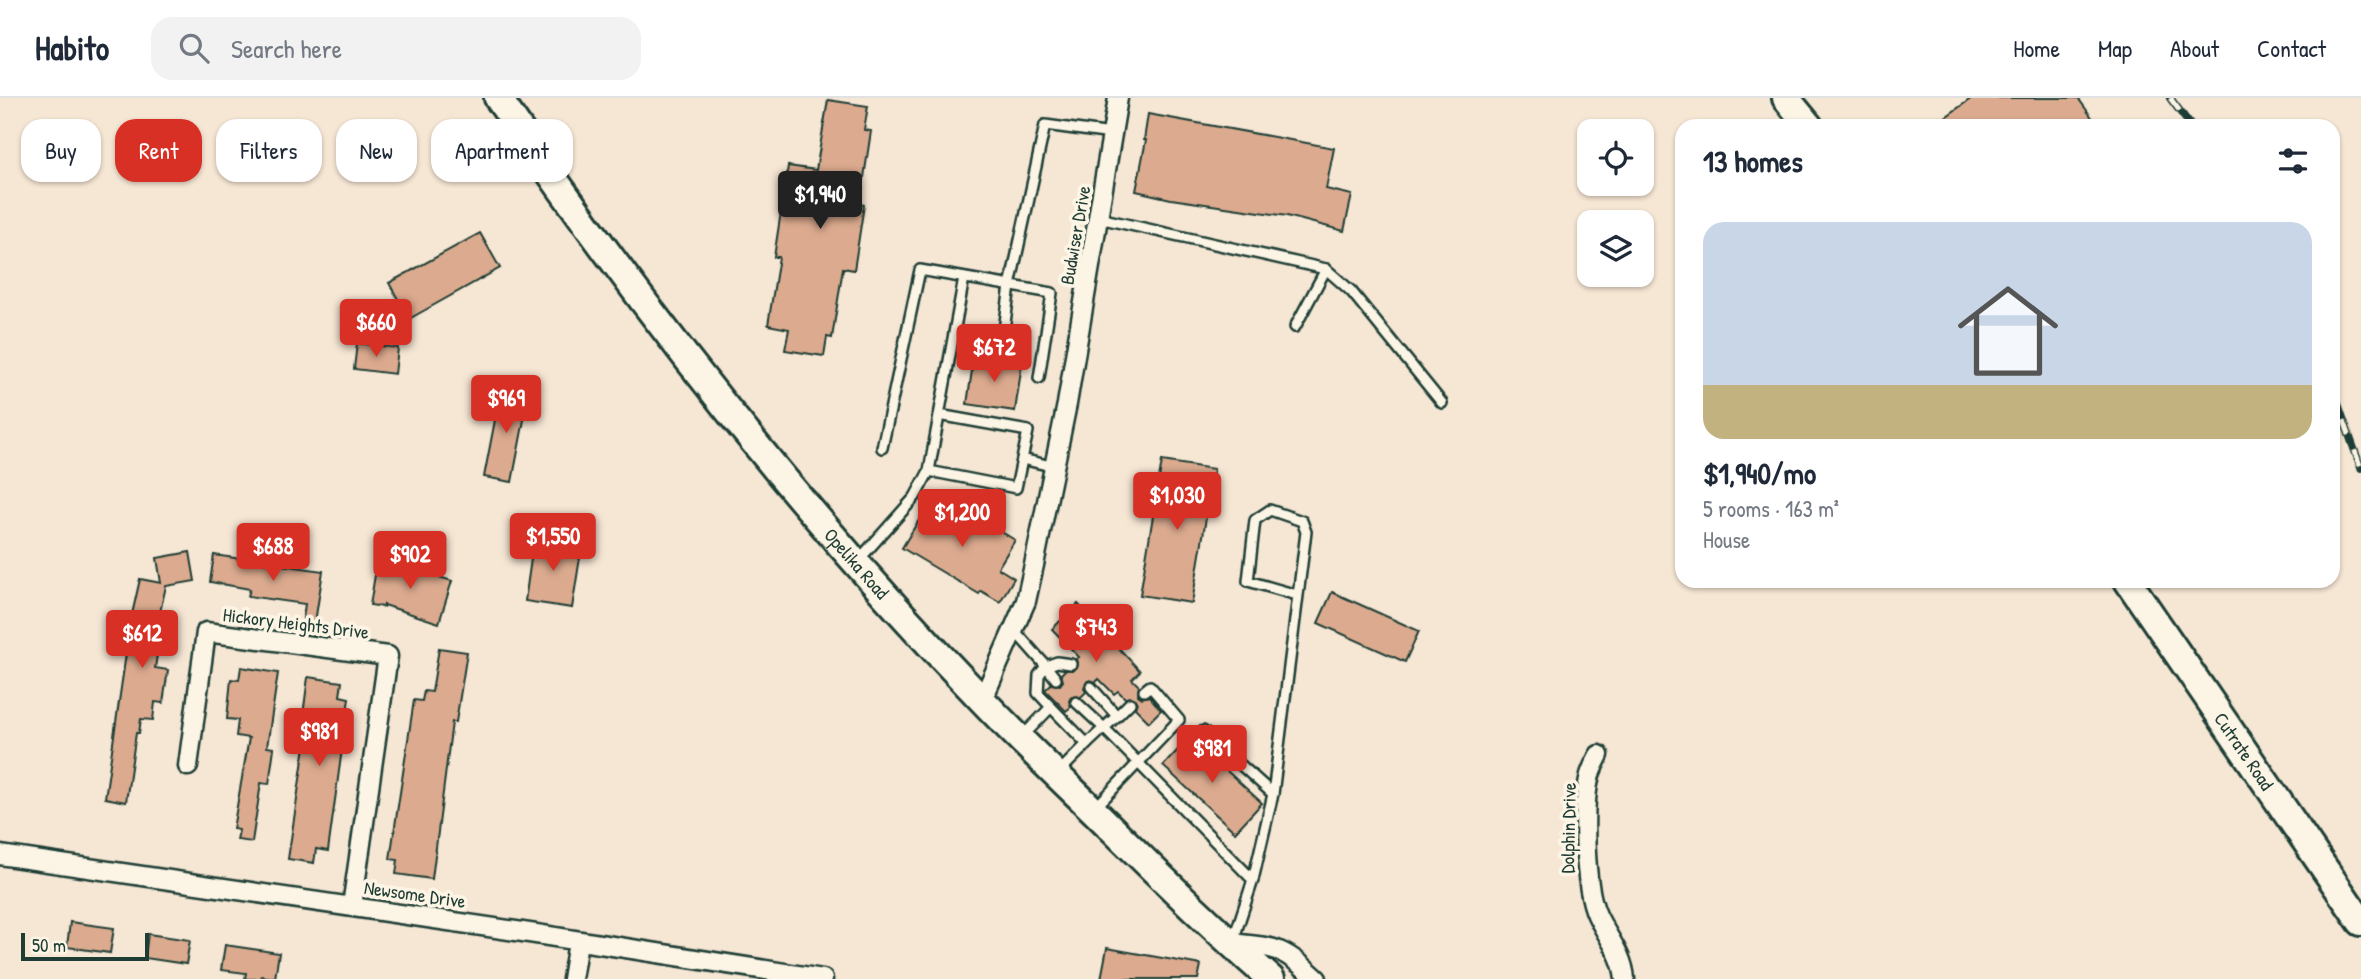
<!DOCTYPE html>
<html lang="en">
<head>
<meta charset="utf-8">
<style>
  :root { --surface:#fff; --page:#f2f2f3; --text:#1f2937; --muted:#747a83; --line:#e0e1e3; --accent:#d93025 }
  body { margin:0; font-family:"Patrick Hand",sans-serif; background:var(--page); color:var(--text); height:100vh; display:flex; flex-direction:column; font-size:26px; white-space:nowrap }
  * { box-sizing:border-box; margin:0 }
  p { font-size:23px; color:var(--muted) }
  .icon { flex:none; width:38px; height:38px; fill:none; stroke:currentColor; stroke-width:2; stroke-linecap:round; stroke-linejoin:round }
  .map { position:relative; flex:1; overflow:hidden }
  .side { position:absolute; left:1675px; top:21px; width:665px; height:469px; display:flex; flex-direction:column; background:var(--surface); border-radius:21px; box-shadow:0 2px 5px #0004 }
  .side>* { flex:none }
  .hud { position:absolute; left:21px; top:21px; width:665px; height:63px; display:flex; gap:14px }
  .controls { position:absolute; left:1577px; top:21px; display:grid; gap:14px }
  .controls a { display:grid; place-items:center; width:77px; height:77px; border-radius:14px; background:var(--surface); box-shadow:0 2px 5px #0004; font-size:35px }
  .scale { position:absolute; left:21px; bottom:18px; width:128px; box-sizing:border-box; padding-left:7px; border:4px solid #1f3d34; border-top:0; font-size:19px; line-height:24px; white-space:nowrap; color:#1f3d34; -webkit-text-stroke:5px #fcf5e5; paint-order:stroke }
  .price { position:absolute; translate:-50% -60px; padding:0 16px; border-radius:7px; background:var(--accent); color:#fff; font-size:23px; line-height:46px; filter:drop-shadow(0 2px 4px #0008) }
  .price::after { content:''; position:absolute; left:50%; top:42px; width:21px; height:16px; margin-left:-10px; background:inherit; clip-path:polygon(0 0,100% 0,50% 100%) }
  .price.selected { background:#222; color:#fff }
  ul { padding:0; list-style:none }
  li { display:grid; align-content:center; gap:14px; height:371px; padding:0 28px }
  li+li { border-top:2px solid var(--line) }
  li span { display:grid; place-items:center; height:217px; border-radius:21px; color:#555 }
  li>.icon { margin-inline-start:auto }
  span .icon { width:126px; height:126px; fill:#fffc; stroke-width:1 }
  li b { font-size:30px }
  h2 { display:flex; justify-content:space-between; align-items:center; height:84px; padding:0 28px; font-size:30px }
  .pill { padding:0 24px; border-radius:21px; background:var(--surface); box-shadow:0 2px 5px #0004; font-size:24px; line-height:63px }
  .pill.selected { background:var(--accent); color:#fff }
  header { display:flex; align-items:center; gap:42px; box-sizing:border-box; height:98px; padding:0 35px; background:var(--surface); border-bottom:2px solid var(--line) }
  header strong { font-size:33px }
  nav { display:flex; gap:38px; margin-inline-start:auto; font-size:24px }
  .search { width:490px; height:63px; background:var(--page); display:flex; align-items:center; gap:18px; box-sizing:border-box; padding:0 24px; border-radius:21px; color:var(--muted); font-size:26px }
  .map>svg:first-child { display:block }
  .building { fill:#dcab8f; stroke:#1f3d34; stroke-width:2 }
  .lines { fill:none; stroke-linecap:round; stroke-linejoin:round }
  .lane-casing { stroke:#1f3d34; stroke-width:14 }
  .street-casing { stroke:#1f3d34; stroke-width:23 }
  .secondary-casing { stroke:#1f3d34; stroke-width:32 }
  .lane { stroke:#fcf5e5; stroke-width:9 }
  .street { stroke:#fcf5e5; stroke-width:18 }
  .secondary { stroke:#fcf5e5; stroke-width:26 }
  .rail-casing { stroke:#1f3d34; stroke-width:8 }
  .rail { stroke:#fcf5e5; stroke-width:5; stroke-dasharray:16; stroke-linecap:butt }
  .labels { text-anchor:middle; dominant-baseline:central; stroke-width:7; stroke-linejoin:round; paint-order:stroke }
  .street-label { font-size:19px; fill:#1f3d34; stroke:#fcf5e5 }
</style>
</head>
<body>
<header>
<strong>Habito</strong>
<div class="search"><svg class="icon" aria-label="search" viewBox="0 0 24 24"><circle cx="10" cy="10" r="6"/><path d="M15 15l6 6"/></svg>Search here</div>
<nav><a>Home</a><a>Map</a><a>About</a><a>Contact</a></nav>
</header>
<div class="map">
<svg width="2361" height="881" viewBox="0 0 2361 881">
  <rect width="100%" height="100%" fill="#f6e6d4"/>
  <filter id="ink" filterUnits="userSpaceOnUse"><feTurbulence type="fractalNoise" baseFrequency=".0143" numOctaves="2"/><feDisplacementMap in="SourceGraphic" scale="14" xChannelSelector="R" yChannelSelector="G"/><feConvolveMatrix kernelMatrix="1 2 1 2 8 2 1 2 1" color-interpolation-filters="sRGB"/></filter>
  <g filter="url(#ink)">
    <g class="building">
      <path d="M1972,0H2078L2098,28H1933Z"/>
      <path d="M828,2L868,8L864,32L871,33L860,106L864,107L854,172L843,170L832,240L827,239L824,258L785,252L789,231L768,227L779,159H774L788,68L816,72Z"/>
      <path d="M1148,16L1334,50L1326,91L1352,97L1344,133L1287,118L1171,101L1136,93L1146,42H1144Z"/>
      <path d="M480,135L500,170L409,221L389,185Z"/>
      <path d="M357,245L398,250L395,276L354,271Z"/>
      <path d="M974,259L1022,266L1015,313L967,306Z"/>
      <path d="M501,291L529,296L512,384L484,379Z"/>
      <path d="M1162,363L1214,371L1192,505L1140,497Z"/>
      <path d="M931,402L957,417L961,410L1015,442L998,470L1014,480L1000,504L981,493L979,496L902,450Z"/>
      <path d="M534,440L582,447L572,510L525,503Z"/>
      <path d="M190,454L195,483L166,488L155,536L160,537L155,570L168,572L163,605L155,604L153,622L141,621L139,635H136L126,704L105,700L131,521L140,481L161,485L157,460Z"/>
      <path d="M214,457L323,473L313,537L301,535L305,506L248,498L250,491L210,484Z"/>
      <path d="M377,465L410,470L452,483L439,525L384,507V509L370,507Z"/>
      <path d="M1332,494L1419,533L1405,564L1318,525Z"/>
      <path d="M1078,506L1140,573L1132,581L1139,588L1138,597L1142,600L1149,598L1161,612L1149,624L1135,610L1137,604L1134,600H1125L1118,593L1114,596L1099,581L1096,584L1090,582L1086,584L1084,590L1086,594L1081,599H1071L1069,603L1071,609L1066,613L1045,592L1051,586L1060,587L1063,583L1061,576L1065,572H1074L1078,568L1076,561L1079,559L1052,531Z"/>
      <path d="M439,550L467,554L456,624H452L432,781L396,776L398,762L390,761L414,602L422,603L424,593L432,594Z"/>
      <path d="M241,569L278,575L267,649L274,650L269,686L261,685L252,744L237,742L239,732L233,731L249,640L236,638L238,622L227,621L231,581L239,582Z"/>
      <path d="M308,579L342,584L340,598L349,600L328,753L316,751L314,765L288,761L305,648H299Z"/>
      <path d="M1190,639L1262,705L1235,734L1163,668Z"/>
      <path d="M70,824L114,830L110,855L67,849Z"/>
      <path d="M148,836L190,842L186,866L145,860Z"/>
      <path d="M225,847L279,855L275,880L261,878L260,881H245L246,875L221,872Z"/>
      <path d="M1107,850L1201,867L1198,881H1101Z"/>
    </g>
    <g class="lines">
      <defs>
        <g id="lane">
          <path d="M1099,120L1326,171L1351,193L1442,305"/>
          <path d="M1295,229L1326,171"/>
          <path d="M1001,254L1010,188L1045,27L1112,36"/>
          <path d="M939,317L1028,333L1016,390L929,373L964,180"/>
          <path d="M882,350L920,172L1052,195L1039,280"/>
          <path d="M1022,361L1055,369"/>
          <path d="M857,464L915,399L929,373"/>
          <path d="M1014,532L1046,568L1039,577L1038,595L1051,609L1021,640"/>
          <path d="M1056,581L1046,568L1057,564L1071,566"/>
          <path d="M1091,589L1117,618L1104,630L1253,782"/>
          <path d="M1051,609L1087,646L1104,630L1076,604"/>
          <path d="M1117,618L1130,605"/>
          <path d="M1203,633L1273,696"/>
          <path d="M1059,674L1087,646"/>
          <path d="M1096,709L1179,622L1150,588L1144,593"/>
          <path d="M1233,843L1253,782L1273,696L1306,434L1302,423L1270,412L1255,422L1248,483L1297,497"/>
        </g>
        <g id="street">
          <path d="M982,603L1026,503L1034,467L1067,306L1118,0"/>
          <path d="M1599,657C1596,663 1592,670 1590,677C1582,707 1584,789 1597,817C1607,839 1623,856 1625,881"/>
          <path d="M188,668L206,534L388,558L352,808"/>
          <path d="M0,757L536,836L823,881"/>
          <path d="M1232,845C1279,850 1282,849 1317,881"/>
          <path d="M572,881L578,844"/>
        </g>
        <g id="secondary">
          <path id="s1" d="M498,0C642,212 804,417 982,602C1019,641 1057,677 1095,714C1153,771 1210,828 1271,881"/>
          <path d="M1786,0L1809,28"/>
          <path id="s2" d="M2128,483L2361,824"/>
        </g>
      </defs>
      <use href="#lane" class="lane-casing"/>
      <use href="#street" class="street-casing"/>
      <use href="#secondary" class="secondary-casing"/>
      <use href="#lane" class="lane"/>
      <use href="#street" class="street"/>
      <use href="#secondary" class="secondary"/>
      <defs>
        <g id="rail">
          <path d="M2170,0L2191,28"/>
          <path d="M2333,292L2361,370"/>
        </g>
      </defs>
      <use href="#rail" class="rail-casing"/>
      <use href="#rail" class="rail"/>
    </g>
  </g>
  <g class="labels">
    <g class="street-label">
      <text transform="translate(1075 137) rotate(-80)">Budwiser Drive</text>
      <text stroke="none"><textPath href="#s1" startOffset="588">Opelika Road</textPath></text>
      <text transform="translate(296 525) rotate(7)">Hickory Heights Drive</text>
      <text stroke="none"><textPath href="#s2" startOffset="206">Cutrate Road</textPath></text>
      <text transform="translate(1568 730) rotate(-89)">Dolphin Drive</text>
      <text transform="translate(415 796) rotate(8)">Newsome Drive</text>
    </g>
  </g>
</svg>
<div class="controls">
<a><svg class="icon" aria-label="locate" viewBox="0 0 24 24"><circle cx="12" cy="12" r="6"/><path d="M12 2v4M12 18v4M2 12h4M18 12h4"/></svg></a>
<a><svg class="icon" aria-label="layers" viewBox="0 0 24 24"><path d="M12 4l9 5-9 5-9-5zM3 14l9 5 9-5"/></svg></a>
</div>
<div class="scale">50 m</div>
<b class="price selected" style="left:820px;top:133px">$1,940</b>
<b class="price" style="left:376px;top:261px">$660</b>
<b class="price" style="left:994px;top:286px">$672</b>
<b class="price" style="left:506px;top:337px">$969</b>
<b class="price" style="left:1177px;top:434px">$1,030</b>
<b class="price" style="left:962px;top:451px">$1,200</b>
<b class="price" style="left:553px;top:475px">$1,550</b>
<b class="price" style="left:273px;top:485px">$688</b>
<b class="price" style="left:410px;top:493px">$902</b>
<b class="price" style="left:1096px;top:566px">$743</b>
<b class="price" style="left:142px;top:572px">$612</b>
<b class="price" style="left:319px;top:670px">$981</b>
<b class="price" style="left:1212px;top:687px">$981</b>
<div class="hud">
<a class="pill">Buy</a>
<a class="pill selected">Rent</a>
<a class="pill">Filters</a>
<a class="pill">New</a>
<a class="pill">Apartment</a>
</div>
<section class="side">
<h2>13 homes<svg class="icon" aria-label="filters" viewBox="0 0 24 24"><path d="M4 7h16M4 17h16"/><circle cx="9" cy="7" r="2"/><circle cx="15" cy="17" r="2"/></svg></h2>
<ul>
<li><span style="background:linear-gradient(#c9d6e8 75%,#c2b280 0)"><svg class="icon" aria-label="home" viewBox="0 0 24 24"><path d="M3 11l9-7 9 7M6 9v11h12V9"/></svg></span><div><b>$1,940/mo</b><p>5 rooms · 163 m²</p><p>House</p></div></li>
</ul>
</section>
</div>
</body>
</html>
